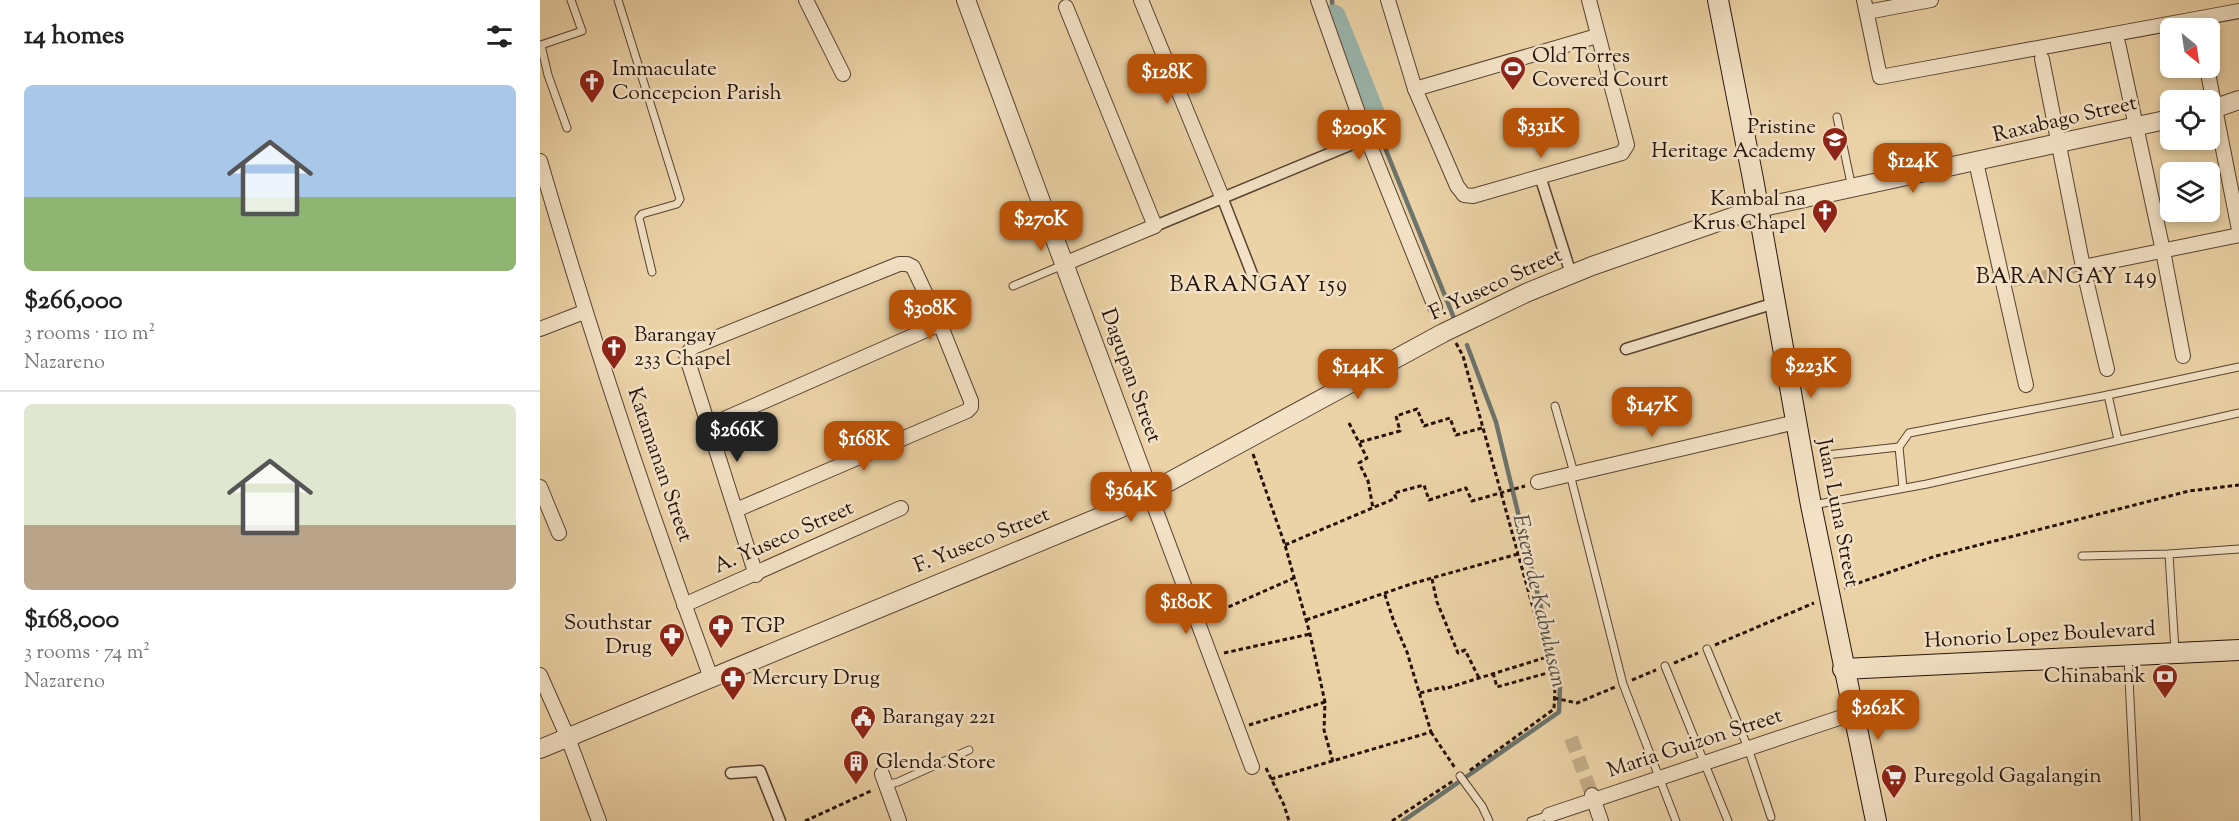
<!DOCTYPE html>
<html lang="en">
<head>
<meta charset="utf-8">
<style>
  :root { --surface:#fff; --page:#f6f6f6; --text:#222; --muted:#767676; --line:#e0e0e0; --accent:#b45309 }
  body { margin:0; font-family:"Sorts Mill Goudy",serif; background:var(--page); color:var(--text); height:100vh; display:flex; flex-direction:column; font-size:22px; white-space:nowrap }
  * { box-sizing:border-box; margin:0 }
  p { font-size:20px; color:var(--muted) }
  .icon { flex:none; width:33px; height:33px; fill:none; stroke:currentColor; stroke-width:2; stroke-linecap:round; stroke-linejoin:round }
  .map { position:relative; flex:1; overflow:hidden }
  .drawer { display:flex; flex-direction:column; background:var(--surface); width:540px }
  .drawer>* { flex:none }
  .needle { width:39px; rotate:150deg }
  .fabs { position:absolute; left:1620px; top:18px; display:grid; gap:12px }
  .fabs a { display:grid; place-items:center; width:60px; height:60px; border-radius:9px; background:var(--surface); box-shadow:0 3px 9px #0003; font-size:30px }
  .price { position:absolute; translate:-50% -51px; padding:0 14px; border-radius:12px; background:var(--accent); color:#fff; font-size:20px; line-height:39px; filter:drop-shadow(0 2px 3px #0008) }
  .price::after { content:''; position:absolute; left:50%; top:36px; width:18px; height:14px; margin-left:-9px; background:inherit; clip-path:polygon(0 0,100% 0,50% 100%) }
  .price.on { background:#222; color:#fff }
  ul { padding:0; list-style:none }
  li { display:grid; align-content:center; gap:12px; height:318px; padding:0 24px }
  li+li { border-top:2px solid var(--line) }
  li span { display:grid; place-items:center; height:186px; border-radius:9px; color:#555 }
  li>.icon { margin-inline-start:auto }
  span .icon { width:108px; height:108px; fill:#fffc; stroke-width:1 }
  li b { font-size:26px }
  h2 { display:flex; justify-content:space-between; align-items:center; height:72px; padding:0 24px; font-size:26px }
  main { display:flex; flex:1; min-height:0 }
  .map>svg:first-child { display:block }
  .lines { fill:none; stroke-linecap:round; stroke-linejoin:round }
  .stream { stroke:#6b746d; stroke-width:4.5 }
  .river { stroke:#9ab6af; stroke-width:27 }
  .pedestrian-tunnel { stroke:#c4ac88; stroke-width:10; stroke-dasharray:10 5; stroke-linecap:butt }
  .minor-tunnel { stroke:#c4ac88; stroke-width:14; stroke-dasharray:14 7; stroke-linecap:butt }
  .service-casing { stroke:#574231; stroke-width:9 }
  .pedestrian-casing { stroke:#574231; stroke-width:13 }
  .minor-casing { stroke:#574231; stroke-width:16 }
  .tertiary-casing { stroke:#574231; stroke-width:20 }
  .secondary-casing { stroke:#25120a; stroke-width:22 }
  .path { stroke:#25120a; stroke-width:3; stroke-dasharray:4.5 3; stroke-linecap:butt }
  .service { stroke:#f3e2c6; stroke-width:7 }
  .pedestrian { stroke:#f3e2c6; stroke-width:10 }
  .minor { stroke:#f3e2c6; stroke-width:14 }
  .tertiary { stroke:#f3e2c6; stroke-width:18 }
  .secondary { stroke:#f3e2c6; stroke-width:20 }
  .labels { text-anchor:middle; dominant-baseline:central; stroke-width:5; stroke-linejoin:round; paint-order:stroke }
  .poi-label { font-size:21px; fill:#25120a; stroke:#f3e2c6; text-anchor:start }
  .street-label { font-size:21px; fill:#25120a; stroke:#f3e2c6 }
  .neighbourhood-label { font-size:22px; letter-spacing:1.5px; fill:#25120a; stroke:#f3e2c6 }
  .water-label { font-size:22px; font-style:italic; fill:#4e4b44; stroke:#f3e2c6 }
</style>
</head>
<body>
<main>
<section class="drawer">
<h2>14 homes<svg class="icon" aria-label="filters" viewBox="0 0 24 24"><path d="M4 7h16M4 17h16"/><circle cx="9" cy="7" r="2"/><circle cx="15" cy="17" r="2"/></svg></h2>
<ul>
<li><span style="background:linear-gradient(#a9c7e8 60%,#8fb573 0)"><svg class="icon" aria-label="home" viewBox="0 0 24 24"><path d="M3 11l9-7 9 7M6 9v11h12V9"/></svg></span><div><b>$266,000</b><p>3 rooms · 110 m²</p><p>Nazareno</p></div></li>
<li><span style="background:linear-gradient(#dfe7d0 65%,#b9a48a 0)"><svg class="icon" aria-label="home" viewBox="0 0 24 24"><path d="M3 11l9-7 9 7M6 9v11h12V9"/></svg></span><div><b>$168,000</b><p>3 rooms · 74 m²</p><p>Nazareno</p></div></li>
</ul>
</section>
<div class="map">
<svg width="1699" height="821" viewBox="0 0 1699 821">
  <rect width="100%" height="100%" fill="#ecd3a7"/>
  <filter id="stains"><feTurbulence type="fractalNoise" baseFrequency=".00333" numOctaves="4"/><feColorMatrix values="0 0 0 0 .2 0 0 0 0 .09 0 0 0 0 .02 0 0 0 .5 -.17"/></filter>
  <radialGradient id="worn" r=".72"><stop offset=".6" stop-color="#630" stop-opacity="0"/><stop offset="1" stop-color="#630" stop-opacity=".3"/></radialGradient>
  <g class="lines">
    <g class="stream">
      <path d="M792,0L793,18"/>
      <path d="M839,133L916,323"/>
      <path d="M863,821L1019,712L1020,686L956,422L927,345"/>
    </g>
    <path class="river" d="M793,18L839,133"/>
    <path class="pedestrian-tunnel" d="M1473,282L1543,267"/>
    <path class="minor-tunnel" d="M1031,738L1052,795"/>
    <defs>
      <g id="service">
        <path d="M78,0L140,199L137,204L102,214L99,218L112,272"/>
        <path d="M1297,117L1312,188"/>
        <path d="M27,128L8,75L1,45L42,31L31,0"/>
        <path d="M473,286L523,265"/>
        <path d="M1568,395L1578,440"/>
        <path d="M1015,406L1034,473"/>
        <path d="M1286,455L1359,447"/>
        <path d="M1030,474L1083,684L1136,821"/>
        <path d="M1363,488L1359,447L1369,433L1568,395L1699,367"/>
        <path d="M1273,505L1387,484L1699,413"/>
        <path d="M1629,554L1635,651"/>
        <path d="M1542,556L1629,554L1699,549"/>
        <path d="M1167,649L1208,748L1231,817"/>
        <path d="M1588,658L1596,821"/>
        <path d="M1125,666L1188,821"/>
        <path d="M920,776L942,806L949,821"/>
        <path d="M346,785L358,782L429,750"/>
        <path d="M991,821L1009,815"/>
      </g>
      <g id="pedestrian">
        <path d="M1000,176L1031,274"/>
        <path d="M682,197L714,279"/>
        <path d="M615,226L827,138"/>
        <path d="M1086,349L1235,303"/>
        <path d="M191,773L220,771L240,821"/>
      </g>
      <g id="minor">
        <path d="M266,0L303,74"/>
        <path d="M601,0L682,197"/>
        <path d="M778,0L827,138L895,307"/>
        <path d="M848,0L875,89L917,186L924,195L933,196L1082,153L1087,145L1049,0"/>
        <path d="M1324,0L1340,77L1699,11"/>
        <path d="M1327,12L1391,0"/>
        <path d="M1578,43L1623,251L1643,356"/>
        <path d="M1502,59L1543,267L1567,369"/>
        <path d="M1667,68L1699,230"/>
        <path d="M875,89L1057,36"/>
        <path d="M0,161C51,335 108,507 171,678"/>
        <path d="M1436,162L1486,385"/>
        <path d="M524,264L615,226L526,7"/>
        <path d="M1543,267L1699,235"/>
        <path d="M0,329L44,312"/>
        <path d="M168,426L400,324"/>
        <path d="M998,482L1256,422"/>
        <path d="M0,487L19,533"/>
        <path d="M609,492L712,767"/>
        <path d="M196,510L427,411L431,407V401L400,324L373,267L367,264H359L153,347L146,355L216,575"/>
        <path d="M144,605L361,508"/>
        <path d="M0,675L28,738L59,821"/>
        <path d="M342,774L359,821"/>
        <path d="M1052,795L1061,821"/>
        <path d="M1009,815L1314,713"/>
      </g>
      <g id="tertiary">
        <path d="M426,0L609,492"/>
        <path d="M1670,110L1699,100"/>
        <path d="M0,749L579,509L903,333L986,293L1052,266L1218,208L1630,119"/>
      </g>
      <g id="secondary">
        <path d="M1178,0L1213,179L1271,505L1336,821"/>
        <path d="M1303,669L1699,650"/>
      </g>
    </defs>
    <use href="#service" class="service-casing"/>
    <use href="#pedestrian" class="pedestrian-casing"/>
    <use href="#minor" class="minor-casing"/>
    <use href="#tertiary" class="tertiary-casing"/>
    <use href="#secondary" class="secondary-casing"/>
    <g class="path">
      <path d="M916,343L923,356L1015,687L1014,709L929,771"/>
      <path d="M809,423L827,458L819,463L828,481L833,508"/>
      <path d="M820,442L860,431L856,416L877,409L884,426L910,418L916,435L942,428"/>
      <path d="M713,454L745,545L770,634L785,702L784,730L793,762"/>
      <path d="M745,545L856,498L854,493L884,485L889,500L926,488L932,501L985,486"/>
      <path d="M892,579L897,602L918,653L925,650L939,678"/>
      <path d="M1304,588L1396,556L1649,491L1699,485"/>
      <path d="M668,616L754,578"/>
      <path d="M766,620L874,583L978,554"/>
      <path d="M1175,645L1274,603"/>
      <path d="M684,653L770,634"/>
      <path d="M1134,663L1158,653"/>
      <path d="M953,673L957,687L1011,672"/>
      <path d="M1092,680L1116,670"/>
      <path d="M880,693L903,687L904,689L1007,657"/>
      <path d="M1014,698L1037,703L1075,687"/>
      <path d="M709,725L785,702"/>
      <path d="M891,732L915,768"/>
      <path d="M726,768L744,805L749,821"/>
      <path d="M731,779L891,732L867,652L854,622L844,592"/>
      <path d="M265,821L333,790"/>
      <path d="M852,821L913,781"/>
    </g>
    <use href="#service" class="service"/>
    <use href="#pedestrian" class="pedestrian"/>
    <use href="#minor" class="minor"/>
    <use href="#tertiary" class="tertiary"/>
    <use href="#secondary" class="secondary"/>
  </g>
  <defs>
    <symbol id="stadium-pin" viewBox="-11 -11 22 30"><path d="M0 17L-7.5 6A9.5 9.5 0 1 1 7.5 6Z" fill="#8f2418" stroke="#f3e2c6"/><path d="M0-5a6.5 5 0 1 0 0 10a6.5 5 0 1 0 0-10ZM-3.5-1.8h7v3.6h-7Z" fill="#fff"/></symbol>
    <symbol id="church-pin" viewBox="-11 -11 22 30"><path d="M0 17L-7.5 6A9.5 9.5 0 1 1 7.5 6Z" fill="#8f2418" stroke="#f3e2c6"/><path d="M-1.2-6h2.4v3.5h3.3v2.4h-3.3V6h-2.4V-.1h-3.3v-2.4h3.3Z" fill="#fff"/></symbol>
    <symbol id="school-pin" viewBox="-11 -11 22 30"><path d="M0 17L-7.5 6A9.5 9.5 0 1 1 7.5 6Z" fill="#8f2418" stroke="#f3e2c6"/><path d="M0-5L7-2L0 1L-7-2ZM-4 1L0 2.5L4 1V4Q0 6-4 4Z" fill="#fff"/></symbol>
    <symbol id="pharmacy-pin" viewBox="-11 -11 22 30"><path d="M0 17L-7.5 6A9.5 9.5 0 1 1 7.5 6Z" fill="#8f2418" stroke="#f3e2c6"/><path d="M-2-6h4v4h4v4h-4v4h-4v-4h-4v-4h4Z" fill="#fff"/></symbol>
    <symbol id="bank-pin" viewBox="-11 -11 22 30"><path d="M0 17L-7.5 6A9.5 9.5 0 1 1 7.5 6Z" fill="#8f2418" stroke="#f3e2c6"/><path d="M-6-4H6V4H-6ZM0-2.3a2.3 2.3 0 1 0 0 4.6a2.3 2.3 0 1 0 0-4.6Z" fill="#fff"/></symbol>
    <symbol id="civic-pin" viewBox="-11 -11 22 30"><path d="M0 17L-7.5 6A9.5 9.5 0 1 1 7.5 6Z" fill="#8f2418" stroke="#f3e2c6"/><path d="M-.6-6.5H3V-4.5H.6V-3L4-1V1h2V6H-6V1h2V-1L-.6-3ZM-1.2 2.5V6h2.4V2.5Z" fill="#fff"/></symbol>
    <symbol id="building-pin" viewBox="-11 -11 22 30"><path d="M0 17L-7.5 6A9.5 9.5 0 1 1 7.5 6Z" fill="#8f2418" stroke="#f3e2c6"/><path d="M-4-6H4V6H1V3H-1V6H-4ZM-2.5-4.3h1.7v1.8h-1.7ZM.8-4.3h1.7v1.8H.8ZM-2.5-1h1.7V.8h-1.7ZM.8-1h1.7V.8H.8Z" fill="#fff"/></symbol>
    <symbol id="supermarket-pin" viewBox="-11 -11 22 30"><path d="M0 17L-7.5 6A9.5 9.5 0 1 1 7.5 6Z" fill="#8f2418" stroke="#f3e2c6"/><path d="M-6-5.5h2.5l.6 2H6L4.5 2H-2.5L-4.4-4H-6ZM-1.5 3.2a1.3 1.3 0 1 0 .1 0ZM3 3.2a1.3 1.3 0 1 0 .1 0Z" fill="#fff"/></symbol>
  </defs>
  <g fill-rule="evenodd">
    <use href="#stadium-pin" x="958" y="54" width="30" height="40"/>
    <use href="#church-pin" x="37" y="67" width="30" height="40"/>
    <use href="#school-pin" x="1280" y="125" width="30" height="40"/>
    <use href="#church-pin" x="1270" y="197" width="30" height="40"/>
    <use href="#church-pin" x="59" y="333" width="30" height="40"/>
    <use href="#pharmacy-pin" x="166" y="612" width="30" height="40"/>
    <use href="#pharmacy-pin" x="117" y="621" width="30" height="40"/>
    <use href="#bank-pin" x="1610" y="662" width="30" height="40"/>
    <use href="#pharmacy-pin" x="178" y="664" width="30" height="40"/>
    <use href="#civic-pin" x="308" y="703" width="30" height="40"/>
    <use href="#building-pin" x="301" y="748" width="30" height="40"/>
    <use href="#supermarket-pin" x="1339" y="762" width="30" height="40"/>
  </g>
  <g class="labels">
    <g class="poi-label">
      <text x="992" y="57">Old Torres<tspan x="992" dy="24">Covered Court</tspan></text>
      <text x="72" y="70">Immaculate<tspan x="72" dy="24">Concepcion Parish</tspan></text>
      <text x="1276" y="128" text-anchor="end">Pristine<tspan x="1276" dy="24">Heritage Academy</tspan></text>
      <text x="1266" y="200" text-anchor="end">Kambal na<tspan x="1266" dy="24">Krus Chapel</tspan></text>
      <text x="94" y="336">Barangay<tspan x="94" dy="24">233 Chapel</tspan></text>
      <text x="112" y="624" text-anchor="end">Southstar<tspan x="112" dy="24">Drug</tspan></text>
      <text x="201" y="627">TGP</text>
      <text x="1606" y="677" text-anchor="end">Chinabank</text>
      <text x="212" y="679">Mercury Drug</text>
      <text x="342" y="718">Barangay 221</text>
      <text x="336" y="763">Glenda Store</text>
      <text x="1374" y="777">Puregold Gagalangin</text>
    </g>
    <g class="street-label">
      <text transform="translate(1525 120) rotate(-13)">Raxabago Street</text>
      <text transform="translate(956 285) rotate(-25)">F. Yuseco Street</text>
      <text transform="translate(590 376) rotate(70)">Dagupan Street</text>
      <text transform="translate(119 465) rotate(71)">Katamanan Street</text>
      <text transform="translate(1297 513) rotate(79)">Juan Luna Street</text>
      <text transform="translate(244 538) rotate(-24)">A. Yuseco Street</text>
      <text transform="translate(442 541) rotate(-22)">F. Yuseco Street</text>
      <text transform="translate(1500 636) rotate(-3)">Honorio Lopez Boulevard</text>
      <text transform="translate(1155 744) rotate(-18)">Maria Guizon Street</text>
    </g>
    <g class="neighbourhood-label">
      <text x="1527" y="278">BARANGAY 149</text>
      <text x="719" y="286">BARANGAY 159</text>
    </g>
    <g class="water-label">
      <text transform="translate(998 601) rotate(77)">Estero de Kabulusan</text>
    </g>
  </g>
  <rect width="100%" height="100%" filter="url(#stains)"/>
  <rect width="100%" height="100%" fill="url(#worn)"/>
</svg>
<div class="fabs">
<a><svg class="needle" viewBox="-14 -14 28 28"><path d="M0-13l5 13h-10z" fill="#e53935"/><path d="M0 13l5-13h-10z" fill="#767676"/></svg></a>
<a><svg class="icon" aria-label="locate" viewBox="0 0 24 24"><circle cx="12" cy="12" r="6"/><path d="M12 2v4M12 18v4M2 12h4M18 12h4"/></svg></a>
<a><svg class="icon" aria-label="layers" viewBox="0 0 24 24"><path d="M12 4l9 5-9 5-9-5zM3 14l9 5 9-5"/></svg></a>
</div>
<b class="price" style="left:627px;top:105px">$128K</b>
<b class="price" style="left:1001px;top:159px">$331K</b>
<b class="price" style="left:819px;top:161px">$209K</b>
<b class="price" style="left:1373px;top:194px">$124K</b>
<b class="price" style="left:501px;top:252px">$270K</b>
<b class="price" style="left:390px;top:341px">$308K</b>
<b class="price" style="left:1271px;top:399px">$223K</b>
<b class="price" style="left:818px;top:400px">$144K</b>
<b class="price" style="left:1112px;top:438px">$147K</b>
<b class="price on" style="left:197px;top:463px">$266K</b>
<b class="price" style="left:324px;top:472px">$168K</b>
<b class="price" style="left:591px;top:523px">$364K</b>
<b class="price" style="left:646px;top:635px">$180K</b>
<b class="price" style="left:1338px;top:741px">$262K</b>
</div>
</main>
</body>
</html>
